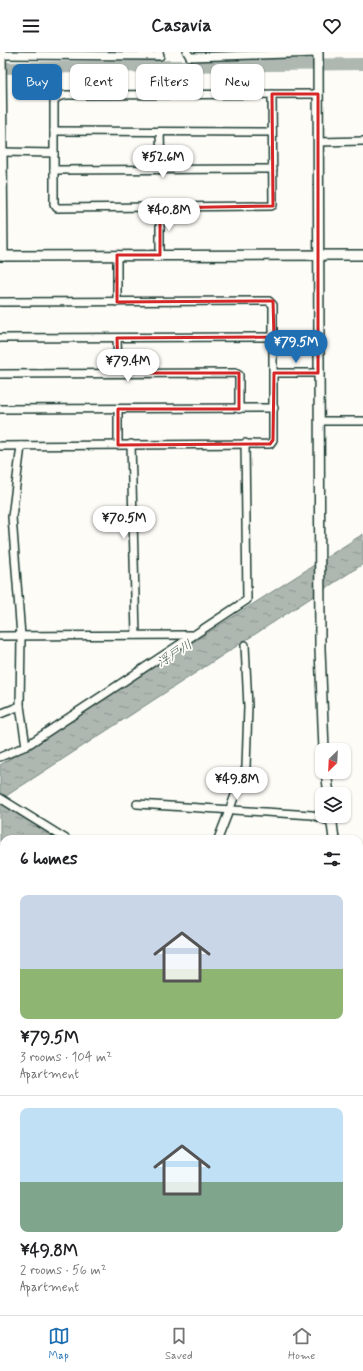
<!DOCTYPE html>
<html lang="en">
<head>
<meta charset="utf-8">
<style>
  :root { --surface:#fff; --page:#f2f2f2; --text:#202124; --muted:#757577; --line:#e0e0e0; --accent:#1f6fb2 }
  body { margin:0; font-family:Mynerve,"Klee One",sans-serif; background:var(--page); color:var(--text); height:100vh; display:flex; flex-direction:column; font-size:15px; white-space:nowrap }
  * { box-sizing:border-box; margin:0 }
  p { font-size:13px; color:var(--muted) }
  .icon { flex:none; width:22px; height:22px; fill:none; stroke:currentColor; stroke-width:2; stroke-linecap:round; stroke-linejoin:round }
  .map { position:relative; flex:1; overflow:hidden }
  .sheet { position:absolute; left:0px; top:783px; width:363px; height:480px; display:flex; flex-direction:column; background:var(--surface); border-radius:12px 12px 0 0; box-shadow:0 1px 3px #0004 }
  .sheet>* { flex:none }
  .banner { position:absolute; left:12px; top:12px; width:339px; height:36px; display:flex; gap:8px }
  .needle { width:26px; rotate:204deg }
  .tools { position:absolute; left:315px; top:691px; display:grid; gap:8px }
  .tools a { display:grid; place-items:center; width:36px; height:36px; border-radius:8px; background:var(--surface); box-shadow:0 1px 3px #0004; font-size:20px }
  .price { position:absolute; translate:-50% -34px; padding:0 9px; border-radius:14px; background:#fff; color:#222; font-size:13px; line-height:26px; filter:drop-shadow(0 1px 2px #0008) }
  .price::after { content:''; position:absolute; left:50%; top:24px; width:12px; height:9px; margin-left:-6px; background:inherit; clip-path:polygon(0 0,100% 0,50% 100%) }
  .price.active { background:var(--accent); color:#fff }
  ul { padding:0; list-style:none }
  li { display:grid; align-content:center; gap:8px; height:212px; padding:0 20px }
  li+li { border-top:1px solid var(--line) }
  li span { display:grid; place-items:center; height:124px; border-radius:8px; color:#555 }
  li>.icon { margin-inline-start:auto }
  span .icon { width:72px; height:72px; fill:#fffc; stroke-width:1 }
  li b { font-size:17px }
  h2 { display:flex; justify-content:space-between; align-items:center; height:48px; padding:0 20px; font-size:17px }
  .tag { padding:0 14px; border-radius:8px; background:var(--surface); box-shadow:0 1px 3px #0004; font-size:14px; line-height:36px }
  .tag.active { background:var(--accent); color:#fff }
  header { display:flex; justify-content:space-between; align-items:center; height:52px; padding:0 20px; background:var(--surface); font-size:18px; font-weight:700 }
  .dock { display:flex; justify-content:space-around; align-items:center; height:56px; border-top:1px solid var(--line); background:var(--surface); font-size:11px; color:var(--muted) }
  .dock a { display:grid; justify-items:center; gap:2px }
  .dock .active { color:var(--accent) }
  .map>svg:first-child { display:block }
  .forest { fill:url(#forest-firs); stroke:#7e8e88 }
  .water { fill:url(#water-ripples); stroke:#75877f }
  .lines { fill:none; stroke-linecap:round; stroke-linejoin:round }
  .river { stroke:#aeb8b1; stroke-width:12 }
  .street-casing { stroke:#1f3d34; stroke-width:10 }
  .secondary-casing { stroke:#1f3d34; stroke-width:12 }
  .street { stroke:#fdfcf7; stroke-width:7 }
  .secondary { stroke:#fdfcf7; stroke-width:9 }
  .marked { fill:none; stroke:#d62828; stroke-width:3; stroke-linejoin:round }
  .labels { text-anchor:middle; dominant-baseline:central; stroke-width:3.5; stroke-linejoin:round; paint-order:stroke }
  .water-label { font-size:13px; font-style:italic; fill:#435c53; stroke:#fdfcf7 }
</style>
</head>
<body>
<header><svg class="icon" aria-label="menu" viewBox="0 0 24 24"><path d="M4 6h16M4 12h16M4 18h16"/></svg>Casavia<svg class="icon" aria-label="heart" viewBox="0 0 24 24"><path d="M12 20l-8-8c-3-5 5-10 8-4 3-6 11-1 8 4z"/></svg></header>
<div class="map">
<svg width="363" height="1263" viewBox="0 0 363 1263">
  <defs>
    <pattern id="forest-firs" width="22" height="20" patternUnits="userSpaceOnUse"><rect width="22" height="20" fill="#dde0db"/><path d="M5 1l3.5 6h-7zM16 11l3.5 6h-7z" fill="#bdc1bd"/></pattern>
    <pattern id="water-ripples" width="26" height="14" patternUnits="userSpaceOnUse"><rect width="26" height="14" fill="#aeb8b1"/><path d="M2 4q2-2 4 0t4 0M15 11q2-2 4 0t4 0" fill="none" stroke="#8d9791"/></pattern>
  </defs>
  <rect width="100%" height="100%" fill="#fdfcf7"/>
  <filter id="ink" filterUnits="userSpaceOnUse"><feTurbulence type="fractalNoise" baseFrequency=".025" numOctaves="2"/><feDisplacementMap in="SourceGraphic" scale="8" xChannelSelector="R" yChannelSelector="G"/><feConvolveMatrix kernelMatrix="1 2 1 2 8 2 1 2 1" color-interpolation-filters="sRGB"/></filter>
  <g filter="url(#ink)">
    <g class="forest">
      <path d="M0,805L4,807V837L0,836Z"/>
      <path d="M0,1085L4,1092V1138L0,1137Z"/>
      <path d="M0,1148L4,1149V1222L0,1221Z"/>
    </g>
    <g class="water">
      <path d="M363,482V512L6,744L9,757L59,787H4V792L0,789V713Z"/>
      <path d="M359,969L363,972V1263H137L139,1259H359Z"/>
    </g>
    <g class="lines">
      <path class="river" d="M0,16L363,12"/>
      <defs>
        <g id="street">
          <path d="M187,0L190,5L318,1"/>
          <path d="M1,3L160,4L159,0"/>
          <path d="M272,42L273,153L271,154L57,156L54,152V50L57,45L66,43C150,42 234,42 318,42"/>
          <path d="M54,79L272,80"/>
          <path d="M160,80L161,118"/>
          <path d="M318,90L363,89"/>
          <path d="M2,100L54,101"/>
          <path d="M54,118L273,117"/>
          <path d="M117,203V250"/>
          <path d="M160,203V156"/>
          <path d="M0,250L269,249L273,253V388L270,392L0,394"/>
          <path d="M0,286L274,285"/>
          <path d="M117,286L118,321"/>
          <path d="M274,321H318"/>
          <path d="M0,322L235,321L239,323V357"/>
          <path d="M0,357L274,356"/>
          <path d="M319,369H363"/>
          <path d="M131,392L136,583"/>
          <path d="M118,393V357"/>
          <path d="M21,394L12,465L21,584L20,654L26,694"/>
          <path d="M0,584L191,583"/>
          <path d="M0,662L20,654"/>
          <path d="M0,705L26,694L247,548L245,391"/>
          <path d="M0,746L66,787"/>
          <path d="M137,752L312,763L332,770"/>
          <path d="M218,787L246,715L248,655L245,593"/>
          <path d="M359,957H363"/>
        </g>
        <g id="secondary">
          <path d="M1,0L3,204"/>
          <path d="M318,0L320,597L324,698"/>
          <path d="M0,204L363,203"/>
          <path d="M326,720L329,742"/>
          <path d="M331,764L334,787"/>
          <path d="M359,870H363"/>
          <path d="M0,922H4"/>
          <path d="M0,1066L4,1073"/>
          <path d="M36,1263L37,1259"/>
          <path d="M113,1263L115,1259"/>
          <path d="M125,1263L127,1259"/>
        </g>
      </defs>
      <use href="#street" class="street-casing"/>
      <use href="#secondary" class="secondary-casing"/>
      <use href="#street" class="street"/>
      <use href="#secondary" class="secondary"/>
    </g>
  </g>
  <path class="marked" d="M272,42H318V321H274L273,388L270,392L118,393V357H239V321H118L117,286L274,285L273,249L117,250V203H160V156L273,154Z"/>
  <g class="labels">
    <g class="water-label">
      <text transform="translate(175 602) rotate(-32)">浮戸川</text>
    </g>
  </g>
</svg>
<div class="tools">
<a><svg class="needle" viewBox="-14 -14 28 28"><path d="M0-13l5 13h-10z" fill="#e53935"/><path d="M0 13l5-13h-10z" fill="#757577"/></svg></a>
<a><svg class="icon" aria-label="layers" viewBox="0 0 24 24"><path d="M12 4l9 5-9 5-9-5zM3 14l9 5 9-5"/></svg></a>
</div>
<b class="price" style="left:163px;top:127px">¥52.6M</b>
<b class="price" style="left:169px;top:180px">¥40.8M</b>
<b class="price active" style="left:296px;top:312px">¥79.5M</b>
<b class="price" style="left:128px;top:331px">¥79.4M</b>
<b class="price" style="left:124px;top:488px">¥70.5M</b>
<b class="price" style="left:237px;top:749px">¥49.8M</b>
<div class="banner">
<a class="tag active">Buy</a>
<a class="tag">Rent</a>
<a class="tag">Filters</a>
<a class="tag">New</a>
</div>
<section class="sheet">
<h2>6 homes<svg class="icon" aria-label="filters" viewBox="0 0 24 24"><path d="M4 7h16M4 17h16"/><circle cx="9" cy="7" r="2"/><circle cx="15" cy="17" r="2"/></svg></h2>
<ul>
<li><span style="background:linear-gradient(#c9d6e8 60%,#8fb573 0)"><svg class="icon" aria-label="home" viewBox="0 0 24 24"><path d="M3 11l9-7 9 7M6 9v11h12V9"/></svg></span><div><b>¥79.5M</b><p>3 rooms · 104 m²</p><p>Apartment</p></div></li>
<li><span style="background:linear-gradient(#bfe0f5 60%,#7fa58c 0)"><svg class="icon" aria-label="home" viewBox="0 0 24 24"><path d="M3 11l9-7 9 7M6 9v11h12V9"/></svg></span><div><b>¥49.8M</b><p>2 rooms · 56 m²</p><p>Apartment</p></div></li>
</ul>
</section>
</div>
<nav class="dock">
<a class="active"><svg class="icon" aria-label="map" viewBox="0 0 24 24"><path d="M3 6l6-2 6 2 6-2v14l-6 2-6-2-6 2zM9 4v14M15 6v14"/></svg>Map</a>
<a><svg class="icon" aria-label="saved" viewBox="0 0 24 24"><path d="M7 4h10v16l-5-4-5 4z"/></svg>Saved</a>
<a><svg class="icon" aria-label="home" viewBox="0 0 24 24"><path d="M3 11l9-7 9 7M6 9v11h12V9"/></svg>Home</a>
</nav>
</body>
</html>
